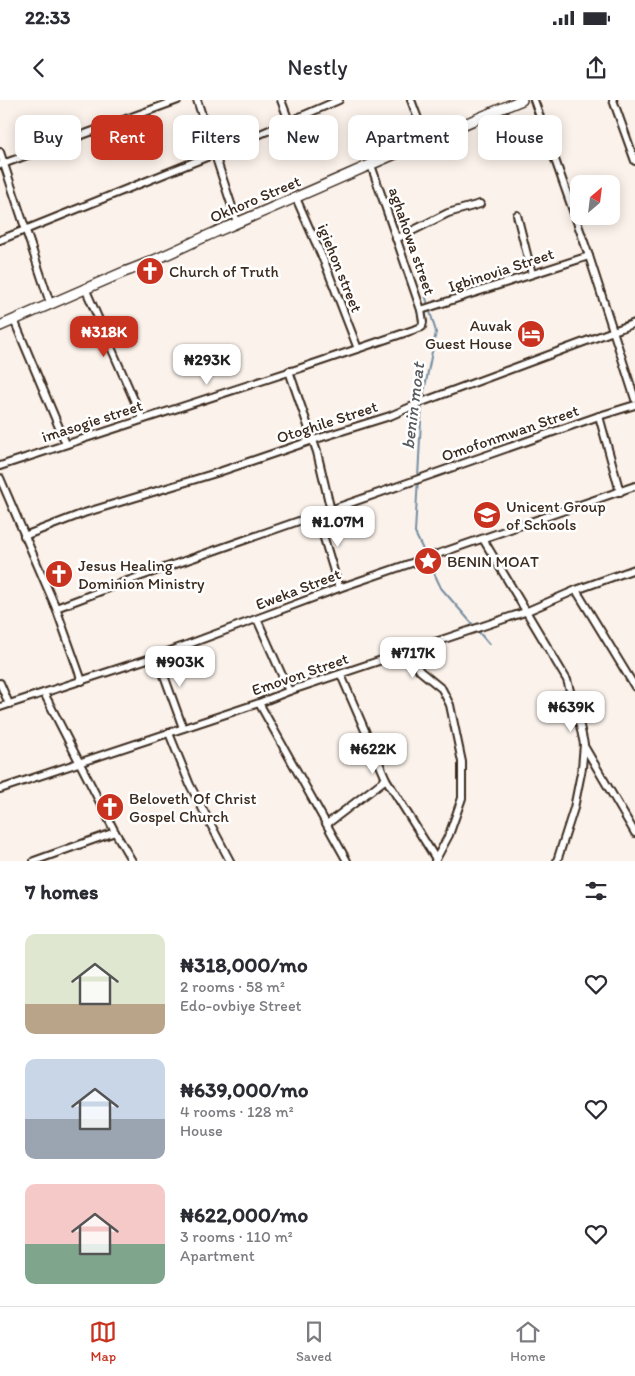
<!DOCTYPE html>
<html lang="en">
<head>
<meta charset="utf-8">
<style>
  :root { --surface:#fff; --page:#f7f7f7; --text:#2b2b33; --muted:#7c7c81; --line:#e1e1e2; --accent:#c8321e }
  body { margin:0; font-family:Itim,sans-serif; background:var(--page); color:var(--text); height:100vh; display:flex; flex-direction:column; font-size:19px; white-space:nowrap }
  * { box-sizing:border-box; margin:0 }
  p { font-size:16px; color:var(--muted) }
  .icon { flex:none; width:28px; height:28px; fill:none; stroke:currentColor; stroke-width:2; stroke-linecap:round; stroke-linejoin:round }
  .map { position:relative; height:761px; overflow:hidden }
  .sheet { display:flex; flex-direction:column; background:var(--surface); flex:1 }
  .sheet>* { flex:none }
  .top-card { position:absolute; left:15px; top:15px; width:605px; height:45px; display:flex; gap:10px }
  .needle { width:32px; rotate:28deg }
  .tools { position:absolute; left:570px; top:75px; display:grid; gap:10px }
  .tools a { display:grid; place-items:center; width:50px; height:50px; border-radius:10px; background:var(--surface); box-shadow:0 2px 12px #0003; font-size:25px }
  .price { position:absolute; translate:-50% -42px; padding:0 11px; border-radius:10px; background:#fff; color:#222; font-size:16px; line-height:32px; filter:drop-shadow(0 1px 2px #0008) }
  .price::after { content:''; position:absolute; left:50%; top:30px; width:15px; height:11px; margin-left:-8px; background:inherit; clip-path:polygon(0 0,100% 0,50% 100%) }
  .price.current { background:var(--accent); color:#fff }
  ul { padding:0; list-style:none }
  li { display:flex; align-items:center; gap:15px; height:125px; padding:0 25px }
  li span { display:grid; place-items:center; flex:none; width:140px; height:100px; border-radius:10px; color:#555 }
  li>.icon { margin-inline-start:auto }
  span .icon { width:60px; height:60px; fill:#fffc; stroke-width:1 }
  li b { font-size:21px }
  h2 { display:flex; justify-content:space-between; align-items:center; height:60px; padding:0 25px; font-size:21px }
  .tag { padding:0 18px; border-radius:10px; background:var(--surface); box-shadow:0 2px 12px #0003; font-size:18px; line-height:45px }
  .tag.current { background:var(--accent); color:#fff }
  .status { display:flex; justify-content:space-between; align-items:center; height:35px; padding:0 25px; background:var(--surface); direction:ltr }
  .status svg { height:14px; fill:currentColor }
  header { display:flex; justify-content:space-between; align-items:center; height:65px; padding:0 25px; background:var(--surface); font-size:22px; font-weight:600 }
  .menu { display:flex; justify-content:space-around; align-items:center; height:70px; border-top:1px solid var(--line); background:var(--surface); font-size:14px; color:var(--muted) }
  .menu a { display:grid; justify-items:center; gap:2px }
  .menu .current { color:var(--accent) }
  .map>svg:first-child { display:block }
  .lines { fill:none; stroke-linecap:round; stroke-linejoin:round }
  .stream { stroke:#758ea2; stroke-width:2 }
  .minor-casing { stroke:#3b2a1e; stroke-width:10 }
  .tertiary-casing { stroke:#3b2a1e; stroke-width:12 }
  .minor { stroke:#fff; stroke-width:6 }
  .tertiary { stroke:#fff; stroke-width:9 }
  .labels { text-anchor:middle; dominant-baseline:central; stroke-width:5; stroke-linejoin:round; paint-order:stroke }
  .street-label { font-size:16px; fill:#3b2a1e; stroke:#fff }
  .poi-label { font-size:16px; fill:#3b2a1e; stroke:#fff; text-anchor:start }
  .water-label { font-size:18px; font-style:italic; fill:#585c60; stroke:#fff }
</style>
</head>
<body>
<div class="status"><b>22:33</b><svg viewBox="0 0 49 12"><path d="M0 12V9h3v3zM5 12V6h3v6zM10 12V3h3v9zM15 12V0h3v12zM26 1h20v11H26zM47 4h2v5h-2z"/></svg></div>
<header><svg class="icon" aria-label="back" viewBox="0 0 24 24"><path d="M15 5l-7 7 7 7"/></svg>Nestly<svg class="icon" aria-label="share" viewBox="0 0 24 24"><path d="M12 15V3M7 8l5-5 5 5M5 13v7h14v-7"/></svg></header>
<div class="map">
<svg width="635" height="761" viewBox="0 0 635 761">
  <rect width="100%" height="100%" fill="#fbf2eb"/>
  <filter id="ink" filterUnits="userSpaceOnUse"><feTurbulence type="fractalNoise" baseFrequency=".02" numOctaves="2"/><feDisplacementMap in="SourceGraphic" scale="10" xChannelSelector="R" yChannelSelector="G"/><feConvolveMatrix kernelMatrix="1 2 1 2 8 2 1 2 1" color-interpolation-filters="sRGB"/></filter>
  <g filter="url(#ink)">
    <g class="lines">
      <g class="stream">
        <path d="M426,456L415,433L422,302L436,232L426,198L427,184"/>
        <path d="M428,460L441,488L475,527"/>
        <path d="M478,531L489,544"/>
      </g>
      <defs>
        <g id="minor">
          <path d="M197,0L237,122"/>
          <path d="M281,0L289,21"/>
          <path d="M411,0L426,40"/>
          <path d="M534,0L589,156L635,299"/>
          <path d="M613,0L635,61"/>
          <path d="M0,52L50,203"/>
          <path d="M0,65L178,0"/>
          <path d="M296,98L326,166L358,249"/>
          <path d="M517,115L532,174"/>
          <path d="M396,139L448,113L480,104"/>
          <path d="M0,140L214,54L339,0"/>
          <path d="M85,188L142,318"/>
          <path d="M421,210L589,156"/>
          <path d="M14,220L66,344"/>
          <path d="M289,271L317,352L331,411"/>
          <path d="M599,316L620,392"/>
          <path d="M0,366L301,268L422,227L423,222L421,210L371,65"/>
          <path d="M0,378L56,508L82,581"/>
          <path d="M317,415L339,488"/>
          <path d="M24,436L84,413L216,373L313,340L390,316L422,302L635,223"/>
          <path d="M483,439L567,580L580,626L584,644L582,668L574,708L557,761"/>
          <path d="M576,490L635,587"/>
          <path d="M56,508L130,480L599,316L635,305"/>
          <path d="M257,519L289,591"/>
          <path d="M410,551L413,560L420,571L442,589L450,605L462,662V698L449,735L435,761"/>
          <path d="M157,556L183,628"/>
          <path d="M341,575L386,679L436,759"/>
          <path d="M0,583L9,604"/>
          <path d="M44,593L115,732L132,761"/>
          <path d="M259,603L347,761"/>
          <path d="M0,607L157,556L339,488L635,386"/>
          <path d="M169,633L190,685L230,761"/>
          <path d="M584,646L635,733"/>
          <path d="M0,689L259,603L289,591L525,512L576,490L635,469"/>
          <path d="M327,724L386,679"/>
          <path d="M34,761L115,732"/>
        </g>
        <path id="tertiary" d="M0,226L124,172C159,160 191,142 225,128C324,86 422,41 522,0"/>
      </defs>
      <use href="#minor" class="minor-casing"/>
      <use href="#tertiary" class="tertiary-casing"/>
      <use href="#minor" class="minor"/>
      <use href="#tertiary" class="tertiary"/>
    </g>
  </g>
  <defs>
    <symbol id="church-disc" viewBox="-11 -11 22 22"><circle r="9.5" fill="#c8321e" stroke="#fff"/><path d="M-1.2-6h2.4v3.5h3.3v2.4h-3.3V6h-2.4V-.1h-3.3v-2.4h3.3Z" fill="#fff"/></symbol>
    <symbol id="hotel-disc" viewBox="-11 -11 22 22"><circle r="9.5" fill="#c8321e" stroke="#fff"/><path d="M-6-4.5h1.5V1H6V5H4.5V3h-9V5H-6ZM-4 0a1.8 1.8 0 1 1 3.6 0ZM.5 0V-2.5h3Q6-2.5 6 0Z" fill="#fff"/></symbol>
    <symbol id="school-disc" viewBox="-11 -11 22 22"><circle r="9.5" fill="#c8321e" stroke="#fff"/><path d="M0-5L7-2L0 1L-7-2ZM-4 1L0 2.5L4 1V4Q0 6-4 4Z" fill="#fff"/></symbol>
    <symbol id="sight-disc" viewBox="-11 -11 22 22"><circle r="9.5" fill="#c8321e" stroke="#fff"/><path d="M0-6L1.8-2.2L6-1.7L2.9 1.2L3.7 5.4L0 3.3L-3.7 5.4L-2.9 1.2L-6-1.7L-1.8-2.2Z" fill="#fff"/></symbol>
  </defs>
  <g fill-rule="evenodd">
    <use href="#church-disc" x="134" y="155" width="32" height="32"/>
    <use href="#hotel-disc" x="515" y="218" width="32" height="32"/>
    <use href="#school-disc" x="471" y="399" width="32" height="32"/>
    <use href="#sight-disc" x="412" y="445" width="32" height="32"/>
    <use href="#church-disc" x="43" y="458" width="32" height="32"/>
    <use href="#church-disc" x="94" y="691" width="32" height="32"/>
  </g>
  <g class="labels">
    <g class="street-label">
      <text transform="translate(255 99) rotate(-23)">Okhoro Street</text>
      <text transform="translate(412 141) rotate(71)">aghahowa street</text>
      <text transform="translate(340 168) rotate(68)">igiehon street</text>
      <text transform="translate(501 170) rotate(-18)">Igbinovia Street</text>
      <text transform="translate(92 321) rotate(-18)">imasogie street</text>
      <text transform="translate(327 322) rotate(-18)">Otoghile Street</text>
      <text transform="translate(510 333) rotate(-19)">Omofonmwan Street</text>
      <text transform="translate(298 489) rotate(-21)">Eweka Street</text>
      <text transform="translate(300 574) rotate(-19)">Emovon Street</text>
    </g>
    <g class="poi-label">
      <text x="169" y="171">Church of Truth</text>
      <text x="512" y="225" text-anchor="end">Auvak<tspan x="512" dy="18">Guest House</tspan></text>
      <text x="506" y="406">Unicent Group<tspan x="506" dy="18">of Schools</tspan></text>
      <text x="447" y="461">BENIN MOAT</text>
      <text x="78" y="465">Jesus Healing<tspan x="78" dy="18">Dominion Ministry</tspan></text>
      <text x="129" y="698">Beloveth Of Christ<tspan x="129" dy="18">Gospel Church</tspan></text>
    </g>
    <g class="water-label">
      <text transform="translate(413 306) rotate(-83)">benin moat</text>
    </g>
  </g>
</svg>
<div class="tools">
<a><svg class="needle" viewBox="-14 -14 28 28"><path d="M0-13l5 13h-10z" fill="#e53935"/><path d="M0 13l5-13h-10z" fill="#7c7c81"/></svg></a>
</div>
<b class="price current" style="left:104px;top:258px">₦318K</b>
<b class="price" style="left:207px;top:286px">₦293K</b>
<b class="price" style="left:338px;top:448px">₦1.07M</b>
<b class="price" style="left:413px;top:579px">₦717K</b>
<b class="price" style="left:180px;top:588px">₦903K</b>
<b class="price" style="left:571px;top:633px">₦639K</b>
<b class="price" style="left:373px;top:675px">₦622K</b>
<div class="top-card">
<a class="tag">Buy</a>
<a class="tag current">Rent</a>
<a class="tag">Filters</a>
<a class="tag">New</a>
<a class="tag">Apartment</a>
<a class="tag">House</a>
</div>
</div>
<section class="sheet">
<h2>7 homes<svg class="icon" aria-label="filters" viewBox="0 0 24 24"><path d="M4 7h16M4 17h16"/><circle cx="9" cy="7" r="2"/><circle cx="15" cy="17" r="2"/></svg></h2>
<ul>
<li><span style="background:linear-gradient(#dfe7d0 70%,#b9a48a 0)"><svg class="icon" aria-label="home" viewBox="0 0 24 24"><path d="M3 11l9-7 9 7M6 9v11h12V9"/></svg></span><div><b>₦318,000/mo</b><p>2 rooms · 58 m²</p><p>Edo-ovbiye Street</p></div><svg class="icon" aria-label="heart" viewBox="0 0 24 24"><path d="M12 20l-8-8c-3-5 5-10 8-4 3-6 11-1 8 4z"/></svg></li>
<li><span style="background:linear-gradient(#c9d6e8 60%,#9aa5b1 0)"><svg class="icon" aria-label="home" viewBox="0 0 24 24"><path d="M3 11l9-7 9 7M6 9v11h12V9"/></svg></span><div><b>₦639,000/mo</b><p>4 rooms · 128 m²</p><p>House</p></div><svg class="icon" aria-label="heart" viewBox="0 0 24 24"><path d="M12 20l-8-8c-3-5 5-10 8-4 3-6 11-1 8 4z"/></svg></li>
<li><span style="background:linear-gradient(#f6c9c9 60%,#7fa58c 0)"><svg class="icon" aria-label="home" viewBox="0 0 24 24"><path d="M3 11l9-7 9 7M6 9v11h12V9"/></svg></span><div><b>₦622,000/mo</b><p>3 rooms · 110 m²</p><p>Apartment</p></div><svg class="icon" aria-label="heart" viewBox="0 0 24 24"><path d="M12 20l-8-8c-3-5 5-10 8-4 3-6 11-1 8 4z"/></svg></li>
</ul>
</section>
<nav class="menu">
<a class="current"><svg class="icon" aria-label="map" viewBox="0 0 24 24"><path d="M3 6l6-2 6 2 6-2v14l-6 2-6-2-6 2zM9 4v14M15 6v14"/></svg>Map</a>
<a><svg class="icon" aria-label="saved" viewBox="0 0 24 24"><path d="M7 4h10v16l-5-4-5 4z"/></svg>Saved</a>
<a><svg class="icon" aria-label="home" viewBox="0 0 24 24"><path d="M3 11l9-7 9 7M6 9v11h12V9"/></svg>Home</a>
</nav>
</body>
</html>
